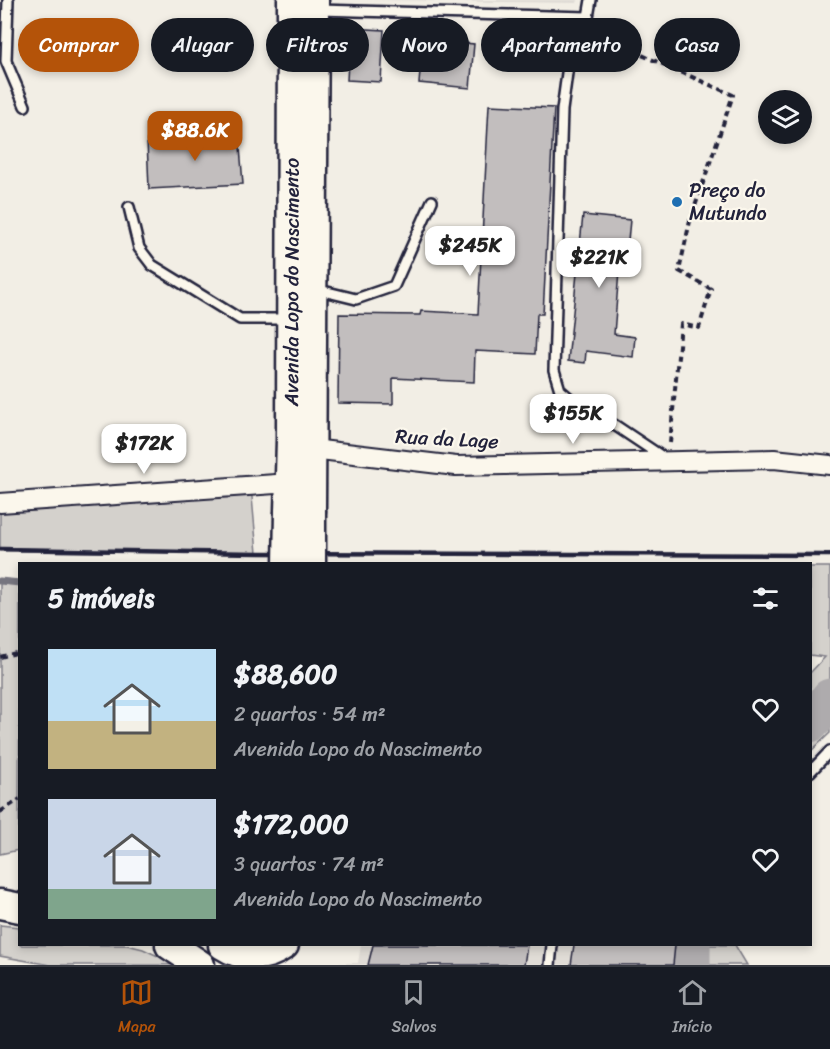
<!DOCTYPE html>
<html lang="pt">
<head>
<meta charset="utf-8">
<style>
  :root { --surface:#171b24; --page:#20242c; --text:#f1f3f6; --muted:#9ea1a6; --line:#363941; --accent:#b45309 }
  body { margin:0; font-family:Sriracha,sans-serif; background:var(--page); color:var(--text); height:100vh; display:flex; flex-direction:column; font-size:22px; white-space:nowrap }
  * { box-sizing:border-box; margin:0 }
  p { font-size:20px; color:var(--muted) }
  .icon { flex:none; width:33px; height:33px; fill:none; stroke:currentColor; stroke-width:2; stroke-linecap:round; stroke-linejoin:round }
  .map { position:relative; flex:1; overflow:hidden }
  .panel { position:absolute; left:18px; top:562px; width:794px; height:384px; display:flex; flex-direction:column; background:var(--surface); border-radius:0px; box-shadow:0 3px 9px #0003 }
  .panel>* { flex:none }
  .hud { position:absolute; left:18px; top:18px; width:795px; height:54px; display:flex; gap:12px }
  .fabs { position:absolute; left:758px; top:90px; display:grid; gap:12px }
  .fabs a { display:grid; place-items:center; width:54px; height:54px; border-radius:50%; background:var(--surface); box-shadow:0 3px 9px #0003; font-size:30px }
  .price { position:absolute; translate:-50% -51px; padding:0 14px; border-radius:12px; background:#fff; color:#222; font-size:20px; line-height:39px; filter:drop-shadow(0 2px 3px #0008) }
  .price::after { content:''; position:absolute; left:50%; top:36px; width:18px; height:14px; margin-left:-9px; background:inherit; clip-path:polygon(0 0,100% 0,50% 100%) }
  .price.selected { background:var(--accent); color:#fff }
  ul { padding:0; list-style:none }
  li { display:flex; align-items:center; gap:18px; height:150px; padding:0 30px }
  li span { display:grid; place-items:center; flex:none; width:168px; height:120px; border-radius:0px; color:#555 }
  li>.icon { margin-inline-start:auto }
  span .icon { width:72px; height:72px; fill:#fffc; stroke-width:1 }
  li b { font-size:26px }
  h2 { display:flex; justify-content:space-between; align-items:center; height:72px; padding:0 30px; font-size:26px }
  .pill { padding:0 21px; border-radius:27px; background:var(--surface); box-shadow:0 3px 9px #0003; font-size:21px; line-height:54px }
  .pill.selected { background:var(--accent); color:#fff }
  .menu { display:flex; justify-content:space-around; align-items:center; height:84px; border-top:2px solid var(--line); background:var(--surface); font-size:16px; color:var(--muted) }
  .menu a { display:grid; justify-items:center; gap:3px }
  .menu .selected { color:var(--accent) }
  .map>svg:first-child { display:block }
  .built { fill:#e0dcd6 }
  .green { fill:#d4d1cc; stroke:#7b7a84; stroke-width:1.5 }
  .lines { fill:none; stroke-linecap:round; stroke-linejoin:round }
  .stream { stroke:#76747f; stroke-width:7 }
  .river { stroke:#aeabad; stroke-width:39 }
  .building { fill:#c2bebe; stroke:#22223b; stroke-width:1.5 }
  .service-casing { stroke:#22223b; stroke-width:14 }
  .minor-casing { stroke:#22223b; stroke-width:22 }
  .primary-casing { stroke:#22223b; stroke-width:33 }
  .path { stroke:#22223b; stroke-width:4; stroke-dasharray:6 4.5; stroke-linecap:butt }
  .service { stroke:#fbf7ec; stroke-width:9 }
  .minor { stroke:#fbf7ec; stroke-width:18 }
  .primary { stroke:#fbf7ec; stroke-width:28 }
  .rail { stroke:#22223b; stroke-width:4.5 }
  .primary-bridge-casing { stroke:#22223b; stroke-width:33; stroke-linecap:butt }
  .primary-bridge { stroke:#fbf7ec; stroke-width:28 }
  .poi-dot { fill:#1f6fb2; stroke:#fbf7ec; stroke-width:2 }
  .labels { text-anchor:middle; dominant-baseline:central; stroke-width:4.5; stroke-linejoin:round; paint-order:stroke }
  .poi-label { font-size:20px; fill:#22223b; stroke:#fbf7ec; text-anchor:start }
  .street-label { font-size:20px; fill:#22223b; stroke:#fbf7ec }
</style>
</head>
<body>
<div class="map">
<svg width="830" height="965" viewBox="0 0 830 965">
  <rect width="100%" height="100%" fill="#f2eee5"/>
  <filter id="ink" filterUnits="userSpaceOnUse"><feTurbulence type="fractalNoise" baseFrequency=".0167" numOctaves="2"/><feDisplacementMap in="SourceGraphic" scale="12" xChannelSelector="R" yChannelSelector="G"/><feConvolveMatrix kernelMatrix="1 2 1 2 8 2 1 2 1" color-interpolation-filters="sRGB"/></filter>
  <g filter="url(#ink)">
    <g class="built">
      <path d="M364,0H578L577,3Z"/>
      <path d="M361,945H682L679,965H339V963H358Z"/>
    </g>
    <g class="green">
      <path d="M251,486L257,553L0,551V503Z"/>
      <path d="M810,567H830V733L810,752V673L825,657L810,655Z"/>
      <path d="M0,581L20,583L19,850L0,854Z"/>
      <path d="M0,925L19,927L20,945H127L143,949L177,965H50L0,956Z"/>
      <path d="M682,945H735L747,965H679Z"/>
    </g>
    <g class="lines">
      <path class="stream" d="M0,581L20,583"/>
      <g class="river">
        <path d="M810,723L820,713L830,698"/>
        <path d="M691,965V945"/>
      </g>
    </g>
    <g class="building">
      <path d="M350,28L384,30L381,82L347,80Z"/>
      <path d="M423,39L474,44L470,88L419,83Z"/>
      <path d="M489,105L554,108L543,314H537L535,354L475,351L474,382L393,378V404L338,403L339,314L420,315L421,311L478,314Z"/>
      <path d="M239,135L243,184L149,189L147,140Z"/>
      <path d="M583,215L630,220L625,272L619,271L614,334L635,337L633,357L586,351L585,363L568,361Z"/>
      <path d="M373,945H527L524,965H368Z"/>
      <path d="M574,945H675L673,965H571Z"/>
    </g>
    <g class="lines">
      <defs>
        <g id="service">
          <path d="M8,0L6,61L25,106"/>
          <path d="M591,0L588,17L570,51L562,110L554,370L560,390L574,402L616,426L664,458"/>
          <path d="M318,10L588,17"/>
          <path d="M129,207L139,248L152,265L240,319H289"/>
          <path d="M315,289L356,299L394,286L432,201"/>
          <path d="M810,772L830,751"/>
          <path d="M550,965L552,945"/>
        </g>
        <g id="minor">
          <path d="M312,449L456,466L774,459L830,465"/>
          <path d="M0,503L290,483"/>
        </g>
        <g id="primary">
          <path d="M311,510L314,0"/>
          <path id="s1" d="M289,512L291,439L292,0"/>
          <path d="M0,904L20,908"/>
          <path d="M170,945L200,965"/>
          <path d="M223,945C243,958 265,959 284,945"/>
        </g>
      </defs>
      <use href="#service" class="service-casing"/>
      <use href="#minor" class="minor-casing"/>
      <use href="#primary" class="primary-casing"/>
      <g class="path">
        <path d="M594,34L733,95L690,221L679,271L711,289L699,328L681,324L670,443"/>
        <path d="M0,657L20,652"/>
        <path d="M0,812L20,799"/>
      </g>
      <use href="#service" class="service"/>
      <use href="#minor" class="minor"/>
      <use href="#primary" class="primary"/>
      <path class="rail" d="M0,549L257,553L830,555"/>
      <defs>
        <g id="primary-bridge">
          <path d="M288,564L289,512"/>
          <path d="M311,564V510"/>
        </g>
      </defs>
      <use href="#primary-bridge" class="primary-bridge-casing"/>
      <use href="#primary-bridge" class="primary-bridge"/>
    </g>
  </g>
  <circle class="poi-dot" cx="677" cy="202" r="6"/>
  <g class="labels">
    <g class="poi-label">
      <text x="689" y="190">Preço do<tspan x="689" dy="23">Mutundo</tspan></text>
    </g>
    <g class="street-label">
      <text stroke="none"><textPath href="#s1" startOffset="230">Avenida Lopo do Nascimento</textPath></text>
      <text transform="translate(447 439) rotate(3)">Rua da Lage</text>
    </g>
  </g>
</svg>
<div class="fabs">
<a><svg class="icon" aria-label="layers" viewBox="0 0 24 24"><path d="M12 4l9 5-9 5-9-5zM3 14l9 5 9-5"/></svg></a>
</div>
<b class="price selected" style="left:195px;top:162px">$88.6K</b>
<b class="price" style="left:470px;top:277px">$245K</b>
<b class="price" style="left:599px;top:289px">$221K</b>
<b class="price" style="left:573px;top:445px">$155K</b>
<b class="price" style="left:144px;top:475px">$172K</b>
<div class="hud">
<a class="pill selected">Comprar</a>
<a class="pill">Alugar</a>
<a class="pill">Filtros</a>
<a class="pill">Novo</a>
<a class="pill">Apartamento</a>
<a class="pill">Casa</a>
</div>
<section class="panel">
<h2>5 imóveis<svg class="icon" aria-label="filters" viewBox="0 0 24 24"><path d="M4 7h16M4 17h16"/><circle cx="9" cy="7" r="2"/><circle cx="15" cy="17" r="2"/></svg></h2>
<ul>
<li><span style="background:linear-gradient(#bfe0f5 60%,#c2b280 0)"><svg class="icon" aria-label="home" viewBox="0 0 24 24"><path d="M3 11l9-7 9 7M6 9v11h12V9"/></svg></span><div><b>$88,600</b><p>2 quartos · 54 m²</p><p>Avenida Lopo do Nascimento</p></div><svg class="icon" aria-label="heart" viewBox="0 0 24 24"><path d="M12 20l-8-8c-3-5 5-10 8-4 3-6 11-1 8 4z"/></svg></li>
<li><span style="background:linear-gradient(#c9d6e8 75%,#7fa58c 0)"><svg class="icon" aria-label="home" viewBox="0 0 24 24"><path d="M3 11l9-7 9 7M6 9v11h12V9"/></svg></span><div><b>$172,000</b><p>3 quartos · 74 m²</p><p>Avenida Lopo do Nascimento</p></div><svg class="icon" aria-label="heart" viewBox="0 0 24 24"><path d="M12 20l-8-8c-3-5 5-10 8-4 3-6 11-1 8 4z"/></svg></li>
</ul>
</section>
</div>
<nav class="menu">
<a class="selected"><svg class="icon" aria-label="map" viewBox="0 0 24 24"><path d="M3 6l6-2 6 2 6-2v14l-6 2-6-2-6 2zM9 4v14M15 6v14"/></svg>Mapa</a>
<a><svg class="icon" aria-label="saved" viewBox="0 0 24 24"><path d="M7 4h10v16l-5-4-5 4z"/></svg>Salvos</a>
<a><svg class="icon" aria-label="home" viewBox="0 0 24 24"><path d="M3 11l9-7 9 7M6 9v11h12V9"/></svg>Início</a>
</nav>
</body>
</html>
